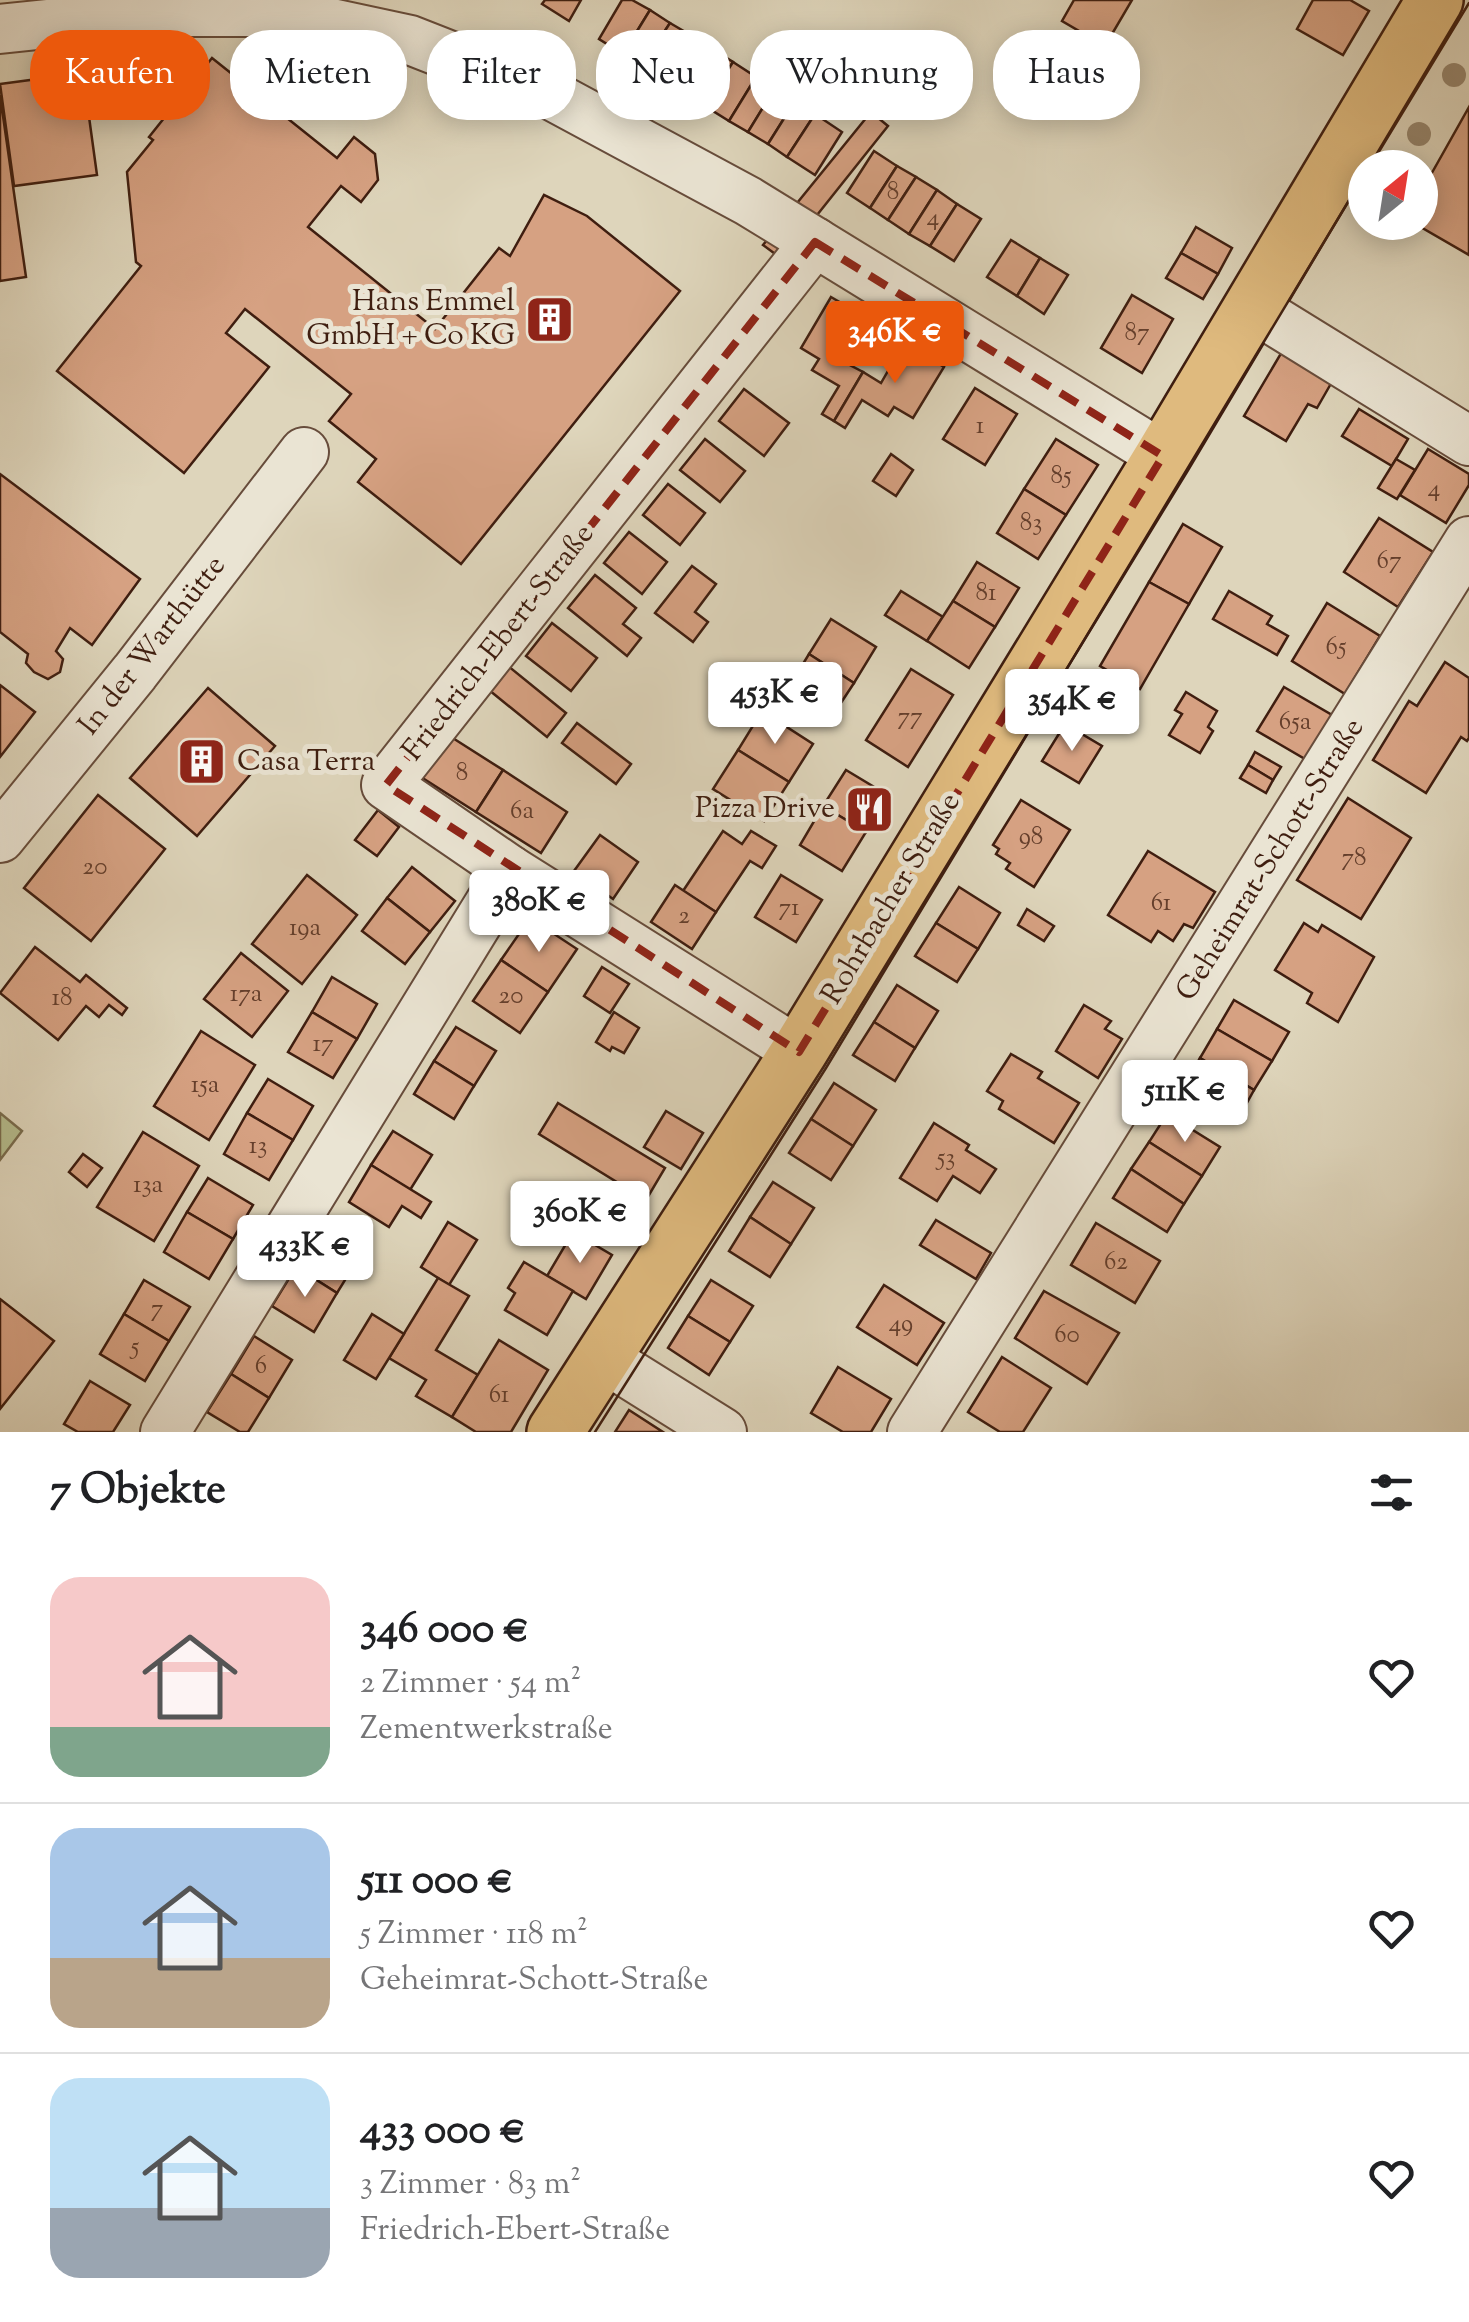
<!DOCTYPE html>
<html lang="de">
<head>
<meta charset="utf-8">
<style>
  :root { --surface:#fff; --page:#f6f6f6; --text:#202124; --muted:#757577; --line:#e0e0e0; --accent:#ea580c }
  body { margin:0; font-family:"Sorts Mill Goudy",serif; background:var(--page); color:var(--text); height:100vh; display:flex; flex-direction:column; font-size:38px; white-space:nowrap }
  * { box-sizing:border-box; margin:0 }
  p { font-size:32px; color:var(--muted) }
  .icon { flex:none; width:55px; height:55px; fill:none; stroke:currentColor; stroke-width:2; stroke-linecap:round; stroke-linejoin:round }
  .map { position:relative; height:1432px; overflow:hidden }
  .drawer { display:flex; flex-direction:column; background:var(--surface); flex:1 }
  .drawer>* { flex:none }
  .top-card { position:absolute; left:30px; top:30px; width:1410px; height:90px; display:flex; gap:20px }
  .needle { width:65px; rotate:30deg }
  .controls { position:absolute; left:1348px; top:150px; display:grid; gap:20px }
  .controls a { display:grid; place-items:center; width:90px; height:90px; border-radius:50%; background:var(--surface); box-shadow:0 5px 25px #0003; font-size:50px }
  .price { position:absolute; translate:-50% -85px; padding:0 22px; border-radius:10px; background:#fff; color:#222; font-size:32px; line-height:65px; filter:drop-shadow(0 2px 5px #0008) }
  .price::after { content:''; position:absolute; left:50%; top:60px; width:30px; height:22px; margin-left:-15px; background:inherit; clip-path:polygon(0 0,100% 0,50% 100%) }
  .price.on { background:var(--accent); color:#fff }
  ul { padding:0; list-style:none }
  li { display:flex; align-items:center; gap:30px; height:250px; padding:0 50px }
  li+li { border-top:2px solid var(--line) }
  li span { display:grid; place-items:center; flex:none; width:280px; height:200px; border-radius:30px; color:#555 }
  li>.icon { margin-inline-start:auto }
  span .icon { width:120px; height:120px; fill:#fffc; stroke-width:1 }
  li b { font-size:42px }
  h2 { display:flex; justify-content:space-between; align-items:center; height:120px; padding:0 50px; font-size:42px }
  .chip { padding:0 35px; border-radius:40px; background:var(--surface); box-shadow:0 5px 25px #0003; font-size:35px; line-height:90px }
  .chip.on { background:var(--accent); color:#fff }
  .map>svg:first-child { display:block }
  .green { fill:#b5bc8d; stroke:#7a6d4e; stroke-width:2.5 }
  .building { fill:#d6a182; stroke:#3f1e10; stroke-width:2.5 }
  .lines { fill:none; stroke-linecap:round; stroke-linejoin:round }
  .minor-casing { stroke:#674c3b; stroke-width:52 }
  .major-casing { stroke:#3f1e10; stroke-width:60 }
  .minor { stroke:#eae4d3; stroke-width:48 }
  .major { stroke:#dfba7e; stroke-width:55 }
  .tram { stroke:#3f1e10; stroke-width:2.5 }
  .tree { fill:#96866e }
  .marked { fill:none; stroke:#8f2418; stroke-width:8; stroke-dasharray:20 12; stroke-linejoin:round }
  .labels { text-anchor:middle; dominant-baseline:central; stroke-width:10; stroke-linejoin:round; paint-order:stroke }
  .number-label { font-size:25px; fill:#653f2c }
  .poi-label { font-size:30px; fill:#3f1e10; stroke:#eae4d3; text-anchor:end }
  .street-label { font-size:30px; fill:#3f1e10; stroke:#eae4d3 }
</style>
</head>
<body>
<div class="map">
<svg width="1469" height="1432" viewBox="0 0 1469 1432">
  <rect width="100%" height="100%" fill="#ded5bb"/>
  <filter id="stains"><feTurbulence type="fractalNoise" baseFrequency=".002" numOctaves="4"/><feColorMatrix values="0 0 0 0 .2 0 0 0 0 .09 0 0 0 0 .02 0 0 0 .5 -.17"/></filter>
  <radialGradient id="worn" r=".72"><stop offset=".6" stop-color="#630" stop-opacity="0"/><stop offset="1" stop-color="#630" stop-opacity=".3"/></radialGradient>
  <path class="green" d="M0,1113L22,1131L0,1160Z"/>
  <g class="building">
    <path d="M545,0H581L569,21L542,4Z"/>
    <path d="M622,0H632L650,10L623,54L599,39Z"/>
    <path d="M1074,0H1132L1105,46L1062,21Z"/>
    <path d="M1313,0H1350L1369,11L1343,55L1297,29Z"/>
    <path d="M650,10L670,23L642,66L623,54Z"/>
    <path d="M670,23L692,36L665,80L642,66Z"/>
    <path d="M692,36L709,47L682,91L665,80Z"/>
    <path d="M709,47L733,62L705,106L682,91Z"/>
    <path d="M212,58L337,158L354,137L375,154L378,180L361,202L341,186L308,227L435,329L499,248L510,256L544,195L587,216L680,291L461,564L358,482L376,459L329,421L351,394L245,309L226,333L269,367L184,473L57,371L141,266L136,262L127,172L153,140L149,137Z"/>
    <path d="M733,62L756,77L729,121L705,106Z"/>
    <path d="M83,73L97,175L14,186L0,84Z"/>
    <path d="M756,77L775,88L748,132L729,121Z"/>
    <path d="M775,88L795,101L768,144L748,132Z"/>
    <path d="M0,95L26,277L0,281Z"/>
    <path d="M795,101L815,114L787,157L768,144Z"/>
    <path d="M1469,107V255L1412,222H1420V194Z"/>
    <path d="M871,112L888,126L782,259L763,245Z"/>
    <path d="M815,114L842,132L815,175L787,157Z"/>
    <path d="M874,151L897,166L870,208L847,193Z"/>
    <path d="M897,166L916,177L888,220L870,208Z"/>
    <path d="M916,177L937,190L909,234L888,220Z"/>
    <path d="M937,190L957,204L930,246L909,234Z"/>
    <path d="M957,204L981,219L954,261L930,246Z"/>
    <path d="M1196,227L1232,248L1218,274L1181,253Z"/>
    <path d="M1011,240L1040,258L1017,296L987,277Z"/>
    <path d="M1181,253L1218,274L1203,299L1166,278Z"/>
    <path d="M1040,258L1068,275L1044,314L1017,296Z"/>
    <path d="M1132,295L1173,319L1142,373L1101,348Z"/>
    <path d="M831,297L872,321L846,363L863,372L834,421L822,414L839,386L812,370L819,359L801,348Z"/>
    <path d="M904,343L944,367L913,418L894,407L888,416L862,400L845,428L834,421L863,372L881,383Z"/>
    <path d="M1283,350L1333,380L1317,408L1308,404L1286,441L1244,416Z"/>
    <path d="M975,388L1017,414L985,465L943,439Z"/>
    <path d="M744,389L789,423L764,456L719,421Z"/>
    <path d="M1359,409L1408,439L1392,466L1342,436Z"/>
    <path d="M705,439L745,471L720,502L680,470Z"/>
    <path d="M1056,439L1098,465L1066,515L1024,489Z"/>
    <path d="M1428,449L1469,474V485L1446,523L1400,495Z"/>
    <path d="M891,454L913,470L896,496L873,481Z"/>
    <path d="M1396,459L1415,470L1397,499L1378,488Z"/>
    <path d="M0,474L140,579L92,645L70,628L56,651L63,659L60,672L48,679L34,672L26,663L28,654L0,632Z"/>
    <path d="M668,484L705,513L680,545L643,515Z"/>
    <path d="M1024,489L1066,515L1038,559L997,533Z"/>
    <path d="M1379,518L1433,552L1398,607L1344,572Z"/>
    <path d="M1183,524L1222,547L1189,604L1149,582Z"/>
    <path d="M629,532L667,562L642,594L604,563Z"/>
    <path d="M977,562L1019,588L995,627L953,601Z"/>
    <path d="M692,566L716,584L695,612L708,622L693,642L655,613Z"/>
    <path d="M595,575L636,608L623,624L641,638L627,656L568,608Z"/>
    <path d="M1149,582L1189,604L1140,689L1100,666Z"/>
    <path d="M901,591L943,617L927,641L885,615Z"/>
    <path d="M1229,591L1272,616L1267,624L1288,636L1277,655L1213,619Z"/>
    <path d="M953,601L995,627L969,668L927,641Z"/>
    <path d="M1327,603L1380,636L1345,694L1292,661Z"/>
    <path d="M831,619L876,647L854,683L809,654Z"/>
    <path d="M552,623L597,658L571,691L526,656Z"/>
    <path d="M809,654L854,683L831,718L787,690Z"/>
    <path d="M1445,662L1469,678V738L1467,741L1461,737L1426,793L1373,760L1409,701L1417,706Z"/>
    <path d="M508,666L566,713L547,737L489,690Z"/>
    <path d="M911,669L953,695L908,767L866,740Z"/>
    <path d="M0,685L35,712L0,757Z"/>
    <path d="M1284,687L1332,715L1305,759L1257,731Z"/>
    <path d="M208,688L275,746L197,836L130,778Z"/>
    <path d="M1186,692L1217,711L1208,727L1213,731L1200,753L1169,735L1182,714L1175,710Z"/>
    <path d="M762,711L813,744L789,782L738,750Z"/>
    <path d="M577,723L631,764L616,784L562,743Z"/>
    <path d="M1065,724L1102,746L1079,783L1042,761Z"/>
    <path d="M448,735L503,770L476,812L421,777Z"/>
    <path d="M738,750L789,782L764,821L713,789Z"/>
    <path d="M1255,752L1281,767L1273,780L1248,765Z"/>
    <path d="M1248,765L1273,780L1266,793L1240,778Z"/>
    <path d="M503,770L567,812L541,853L476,812Z"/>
    <path d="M846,770L889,796L866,832L823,806Z"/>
    <path d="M98,795L165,849L91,941L24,888Z"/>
    <path d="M1348,798L1411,838L1361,919L1297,880Z"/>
    <path d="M1021,800L1070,830L1034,887L1006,869L1010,863L996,854L999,849L993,845Z"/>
    <path d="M823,806L866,832L842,871L800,845Z"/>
    <path d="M378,810L399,827L377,856L355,840Z"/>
    <path d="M723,831L742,844L751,831L776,846L762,868L750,861L716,912L683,891Z"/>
    <path d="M600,835L638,862L613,899L574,871Z"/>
    <path d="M1148,851L1215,892L1193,928L1184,924L1173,941L1158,931L1151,942L1108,915Z"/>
    <path d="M412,867L455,901L430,932L387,898Z"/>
    <path d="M307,875L357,915L302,984L252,944Z"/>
    <path d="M781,875L822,900L796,942L755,917Z"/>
    <path d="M675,885L716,912L692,949L651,922Z"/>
    <path d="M959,887L1000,913L978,949L936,923Z"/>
    <path d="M387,898L430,932L405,964L362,931Z"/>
    <path d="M1027,909L1054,926L1044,941L1018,925Z"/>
    <path d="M530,918L577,949L548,992L501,960Z"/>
    <path d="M936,923L978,949L957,982L915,956Z"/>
    <path d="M1304,923L1318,932L1322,925L1374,957L1338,1022L1307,1003L1312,993L1275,970Z"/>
    <path d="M35,947L80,982L86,975L127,1008L122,1015L109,1005L99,1017L86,1006L58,1040L0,993Z"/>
    <path d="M241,953L288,991L252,1037L204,999Z"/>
    <path d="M501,960L548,992L520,1033L473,1001Z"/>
    <path d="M602,967L629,984L610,1013L584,996Z"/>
    <path d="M332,977L377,1004L357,1039L312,1012Z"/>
    <path d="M897,985L938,1011L915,1048L874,1022Z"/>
    <path d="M1234,1000L1289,1032L1272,1061L1217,1029Z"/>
    <path d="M1084,1005L1111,1021L1105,1029L1122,1039L1098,1078L1056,1051Z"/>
    <path d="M312,1012L357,1039L333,1078L288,1052Z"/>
    <path d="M614,1012L639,1028L624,1053L612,1047L610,1051L596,1042Z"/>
    <path d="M874,1022L915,1048L895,1081L853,1055Z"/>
    <path d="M456,1027L496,1051L474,1086L434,1061Z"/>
    <path d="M1217,1029L1272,1061L1254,1090L1200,1058Z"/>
    <path d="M201,1031L255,1065L209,1140L154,1106Z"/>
    <path d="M1011,1054L1042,1072L1038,1078L1079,1103L1054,1143L999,1109L1003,1101L987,1091Z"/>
    <path d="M1200,1058L1254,1090L1238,1119L1183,1087Z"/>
    <path d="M434,1061L474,1086L454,1119L414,1094Z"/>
    <path d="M268,1079L313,1106L293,1140L247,1113Z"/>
    <path d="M834,1083L876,1110L853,1146L811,1119Z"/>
    <path d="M558,1103L665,1168L646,1200L539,1134Z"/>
    <path d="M666,1111L703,1133L681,1169L644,1147Z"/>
    <path d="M247,1113L293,1140L269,1180L224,1154Z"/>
    <path d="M1167,1114L1220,1147L1202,1176L1149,1142Z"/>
    <path d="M811,1119L853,1146L831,1180L789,1153Z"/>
    <path d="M934,1123L969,1145L966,1150L996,1169L980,1193L953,1176L937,1201L900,1178Z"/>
    <path d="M393,1131L432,1155L410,1190L371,1165Z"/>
    <path d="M143,1132L199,1166L154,1241L97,1207Z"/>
    <path d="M1149,1142L1202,1176L1184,1204L1131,1169Z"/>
    <path d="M83,1154L102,1168L87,1187L69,1172Z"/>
    <path d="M371,1165L431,1202L421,1218L402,1206L389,1227L349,1202Z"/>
    <path d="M1131,1169L1184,1204L1167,1232L1113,1198Z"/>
    <path d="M208,1178L253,1205L233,1239L187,1212Z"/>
    <path d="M773,1182L814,1208L791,1244L750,1217Z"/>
    <path d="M187,1212L233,1239L209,1279L164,1252Z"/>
    <path d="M750,1217L791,1244L770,1277L729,1251Z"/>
    <path d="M936,1220L991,1253L976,1279L920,1245Z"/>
    <path d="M448,1222L477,1240L449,1285L421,1267Z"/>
    <path d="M1096,1223L1160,1261L1135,1303L1071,1265Z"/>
    <path d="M319,1228L361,1254L337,1293L296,1267Z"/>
    <path d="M573,1232L612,1255L586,1299L547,1276Z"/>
    <path d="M524,1262L573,1291L547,1335L505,1310L515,1293L508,1288Z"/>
    <path d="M296,1267L337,1293L314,1332L272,1306Z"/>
    <path d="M438,1278L469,1296L436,1350L478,1375L452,1417L416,1396L426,1380L389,1358Z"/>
    <path d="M144,1280L190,1307L169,1341L124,1314Z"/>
    <path d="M711,1280L753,1306L730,1342L688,1316Z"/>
    <path d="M884,1285L944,1323L917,1365L857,1327Z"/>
    <path d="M1044,1291L1119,1333L1087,1384L1015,1338Z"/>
    <path d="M0,1299L54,1341L0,1409Z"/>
    <path d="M124,1314L169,1341L145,1381L100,1354Z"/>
    <path d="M372,1314L404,1334L376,1379L344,1360Z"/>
    <path d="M688,1316L730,1342L709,1375L668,1348Z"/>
    <path d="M254,1336L292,1360L269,1398L231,1374Z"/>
    <path d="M499,1340L548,1370L511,1432H476L452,1417Z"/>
    <path d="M1002,1357L1051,1388L1023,1432H1000L968,1412Z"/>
    <path d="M838,1367L891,1399L871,1432H843L811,1413Z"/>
    <path d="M231,1374L269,1398L248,1432H240L207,1412Z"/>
    <path d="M90,1381L130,1405L113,1432H78L64,1424Z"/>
    <path d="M629,1410L663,1432H615Z"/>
  </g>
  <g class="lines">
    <defs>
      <g id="minor">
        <path d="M0,29L162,12H280L410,40L553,96L748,201L1163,456"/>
        <path d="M1252,307L1469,441"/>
        <path d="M0,838L135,672L304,452"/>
        <path d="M510,870L799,1052"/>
        <path d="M602,1357L722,1432"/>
        <path d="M165,1432L510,870L386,785L815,242"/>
        <path d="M912,1432L1469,541"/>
      </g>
      <path id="major" d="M555,1432L799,1052L1163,456L1435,0"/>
    </defs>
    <use href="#minor" class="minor-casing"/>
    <use href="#major" class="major-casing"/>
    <use href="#minor" class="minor"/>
    <use href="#major" class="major"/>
    <g class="tram">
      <path d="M1369,168L1469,3"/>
      <path d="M595,1432L826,1068L1365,174"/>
    </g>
  </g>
  <g class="tree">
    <circle cx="1454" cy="75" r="12"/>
    <circle cx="1419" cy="134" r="12"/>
  </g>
  <path class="marked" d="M815,242L1163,456L799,1052L386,785Z"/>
  <defs>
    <symbol id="building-square" viewBox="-11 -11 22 22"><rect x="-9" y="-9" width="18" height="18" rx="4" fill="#8f2418" stroke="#eae4d3"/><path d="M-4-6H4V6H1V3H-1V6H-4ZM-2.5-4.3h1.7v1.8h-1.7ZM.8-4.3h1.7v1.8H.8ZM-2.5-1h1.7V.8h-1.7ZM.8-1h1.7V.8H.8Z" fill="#fff"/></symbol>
    <symbol id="restaurant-square" viewBox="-11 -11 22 22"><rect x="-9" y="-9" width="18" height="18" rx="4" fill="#8f2418" stroke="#eae4d3"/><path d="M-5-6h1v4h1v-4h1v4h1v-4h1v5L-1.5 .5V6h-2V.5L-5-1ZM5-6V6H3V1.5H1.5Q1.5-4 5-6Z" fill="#fff"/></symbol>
  </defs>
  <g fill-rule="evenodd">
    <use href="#building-square" x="522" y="292" width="55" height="55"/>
    <use href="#building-square" x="174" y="734" width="55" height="55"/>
    <use href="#restaurant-square" x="842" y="782" width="55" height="55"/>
  </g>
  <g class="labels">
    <g class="number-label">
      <text x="893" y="193">8</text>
      <text x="933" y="219">4</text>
      <text x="1137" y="334">87</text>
      <text x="980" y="427">1</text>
      <text x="1061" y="477">85</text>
      <text x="1434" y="490">4</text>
      <text x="1031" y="524">83</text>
      <text x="1389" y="562">67</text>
      <text x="986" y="594">81</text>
      <text x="1336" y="648">65</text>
      <text x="910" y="718">77</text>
      <text x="1295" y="723">65a</text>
      <text x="462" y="774">8</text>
      <text x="522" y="812">6a</text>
      <text x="1031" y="838">98</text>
      <text x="1354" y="859">78</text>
      <text x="95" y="868">20</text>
      <text x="1161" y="904">61</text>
      <text x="789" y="909">71</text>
      <text x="684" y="917">2</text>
      <text x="305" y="929">19a</text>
      <text x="246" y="995">17a</text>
      <text x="511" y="997">20</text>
      <text x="62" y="999">18</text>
      <text x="323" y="1045">17</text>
      <text x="205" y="1086">15a</text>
      <text x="258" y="1147">13</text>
      <text x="946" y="1159">53</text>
      <text x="148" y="1186">13a</text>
      <text x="1116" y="1263">62</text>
      <text x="157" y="1310">7</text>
      <text x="901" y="1325">49</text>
      <text x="1067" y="1336">60</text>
      <text x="135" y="1348">5</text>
      <text x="261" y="1367">6</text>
      <text x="499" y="1396">61</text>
    </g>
    <g class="poi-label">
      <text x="515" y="302">Hans Emmel<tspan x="515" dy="34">GmbH + Co KG</tspan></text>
      <text x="237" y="762" text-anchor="start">Casa Terra</text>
      <text x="835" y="809">Pizza Drive</text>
    </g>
    <g class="street-label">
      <text transform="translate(499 643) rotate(-52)">Friedrich-Ebert-Straße</text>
      <text transform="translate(153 646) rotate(-52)">In der Warthütte</text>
      <text transform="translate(1271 860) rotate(-58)">Geheimrat-Schott-Straße</text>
      <text transform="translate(892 899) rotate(-59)">Rohrbacher Straße</text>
    </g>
  </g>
  <rect width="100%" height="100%" filter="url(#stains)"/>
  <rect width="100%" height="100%" fill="url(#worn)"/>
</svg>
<div class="controls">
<a><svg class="needle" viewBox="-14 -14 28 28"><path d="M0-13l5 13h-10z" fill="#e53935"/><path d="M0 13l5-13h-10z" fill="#757577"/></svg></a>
</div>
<b class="price on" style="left:895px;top:386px">346K €</b>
<b class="price" style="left:775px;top:747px">453K €</b>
<b class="price" style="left:1072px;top:754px">354K €</b>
<b class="price" style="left:539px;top:955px">380K €</b>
<b class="price" style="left:1185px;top:1145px">511K €</b>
<b class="price" style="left:580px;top:1266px">360K €</b>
<b class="price" style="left:305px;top:1300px">433K €</b>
<div class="top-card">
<a class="chip on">Kaufen</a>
<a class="chip">Mieten</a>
<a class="chip">Filter</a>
<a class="chip">Neu</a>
<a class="chip">Wohnung</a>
<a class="chip">Haus</a>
</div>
</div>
<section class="drawer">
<h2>7 Objekte<svg class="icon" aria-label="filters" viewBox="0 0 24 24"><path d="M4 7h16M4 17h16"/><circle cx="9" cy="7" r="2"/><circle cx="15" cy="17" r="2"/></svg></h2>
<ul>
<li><span style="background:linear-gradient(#f6c9c9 75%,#7fa58c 0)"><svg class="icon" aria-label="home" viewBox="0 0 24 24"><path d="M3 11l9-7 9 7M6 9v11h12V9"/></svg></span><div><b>346 000 €</b><p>2 Zimmer · 54 m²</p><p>Zementwerkstraße</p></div><svg class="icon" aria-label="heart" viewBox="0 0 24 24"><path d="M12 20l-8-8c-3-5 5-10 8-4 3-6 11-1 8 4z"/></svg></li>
<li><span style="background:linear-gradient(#a9c7e8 65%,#b9a48a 0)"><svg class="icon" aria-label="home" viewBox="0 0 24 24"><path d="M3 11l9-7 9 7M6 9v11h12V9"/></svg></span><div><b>511 000 €</b><p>5 Zimmer · 118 m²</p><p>Geheimrat-Schott-Straße</p></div><svg class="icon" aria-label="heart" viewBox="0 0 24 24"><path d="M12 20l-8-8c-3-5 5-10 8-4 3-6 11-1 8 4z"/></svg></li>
<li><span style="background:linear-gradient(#bfe0f5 65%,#9aa5b1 0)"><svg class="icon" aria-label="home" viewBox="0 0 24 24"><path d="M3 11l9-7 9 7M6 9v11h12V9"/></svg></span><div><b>433 000 €</b><p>3 Zimmer · 83 m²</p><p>Friedrich-Ebert-Straße</p></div><svg class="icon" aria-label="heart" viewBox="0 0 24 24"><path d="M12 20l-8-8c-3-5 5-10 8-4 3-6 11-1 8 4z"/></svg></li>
</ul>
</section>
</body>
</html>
